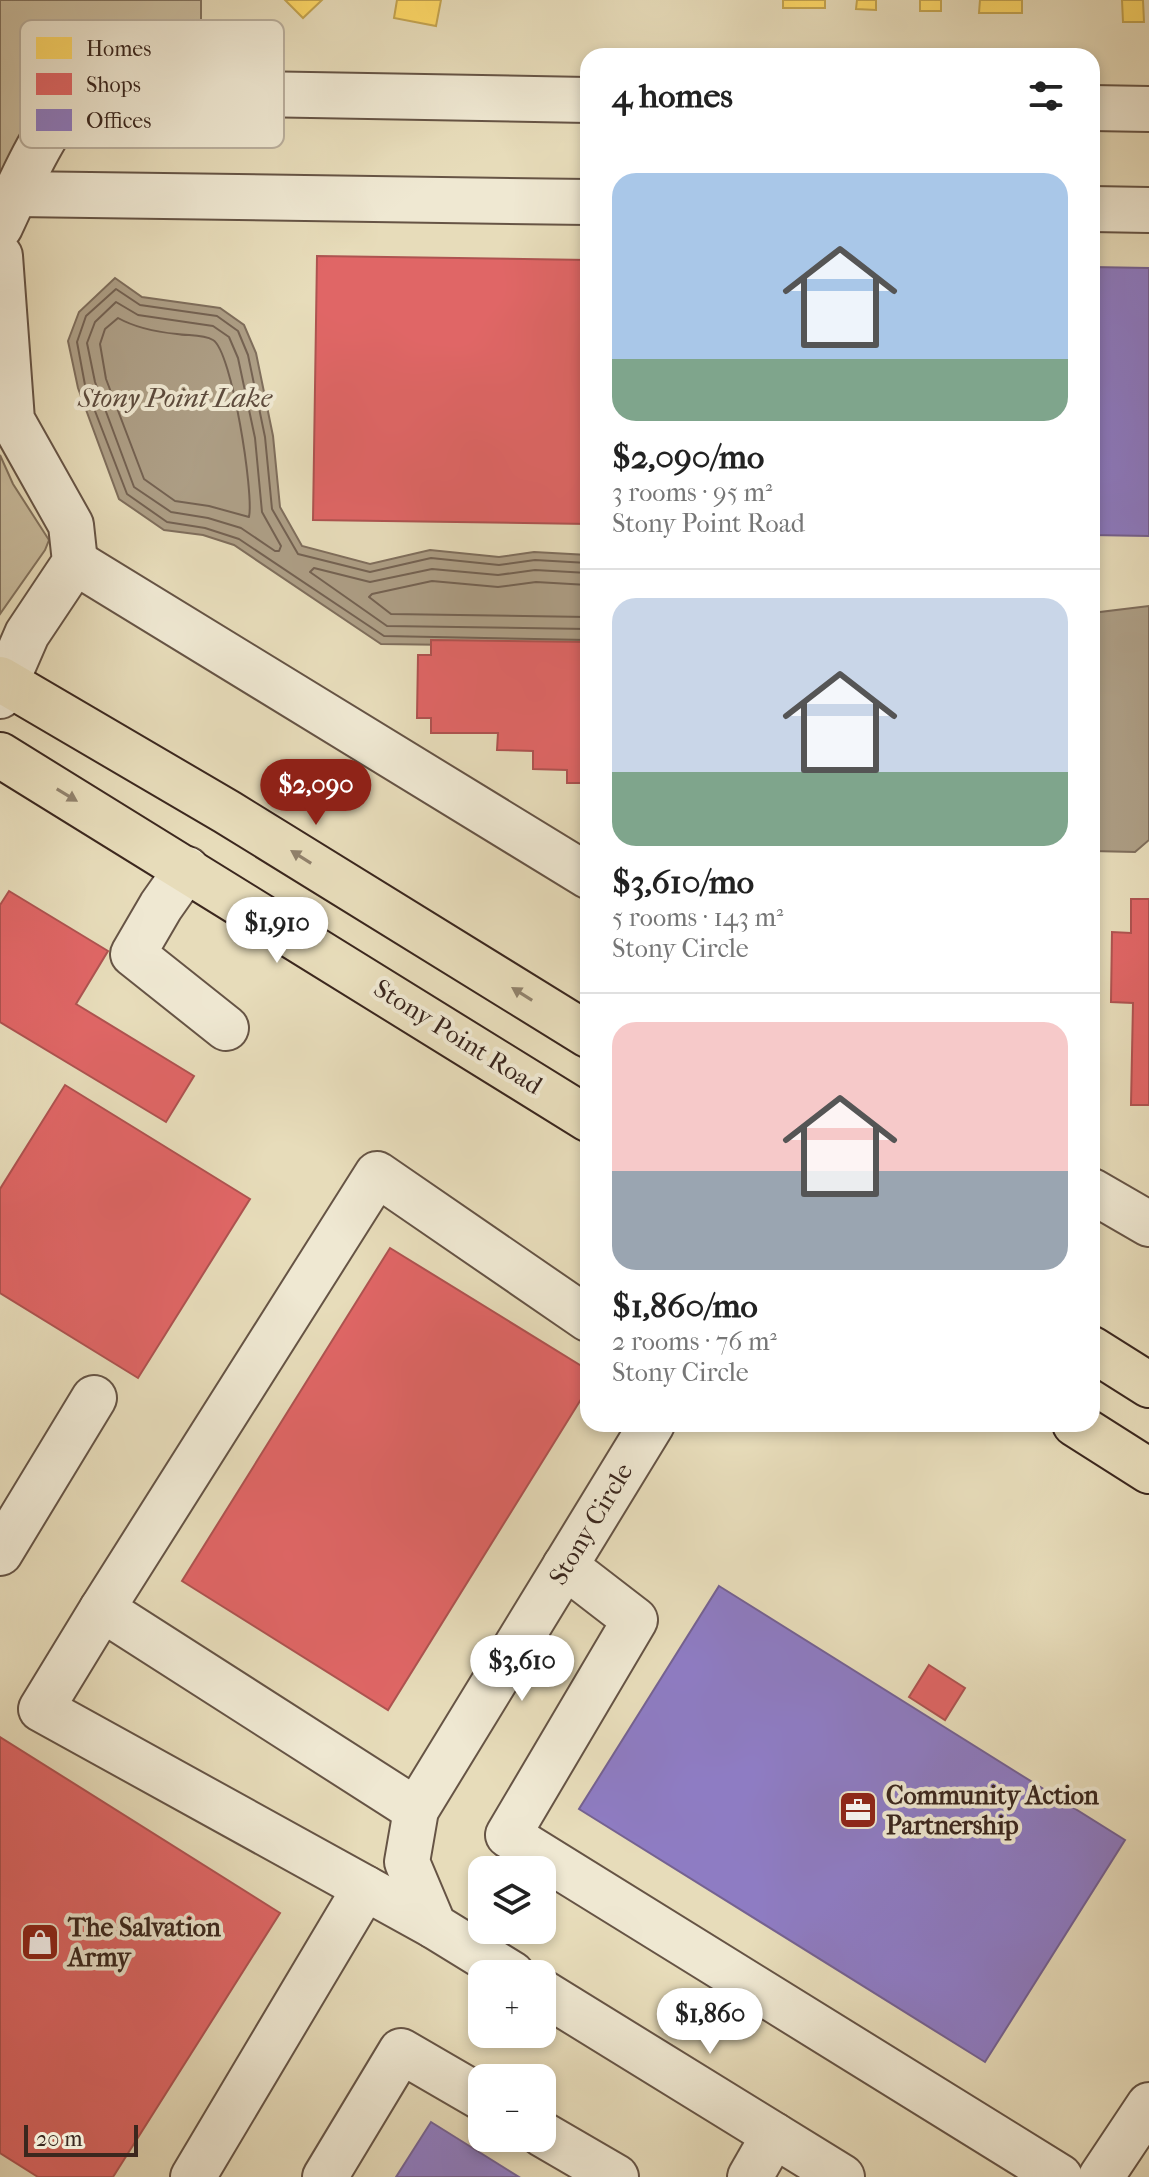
<!DOCTYPE html>
<html lang="en">
<head>
<meta charset="utf-8">
<style>
  :root { --surface:#fff; --page:#f6f6f6; --text:#222; --muted:#767676; --line:#e0e0e0; --accent:#8f2418 }
  body { margin:0; font-family:"IM FELL French Canon",serif; background:var(--page); color:var(--text); height:100vh; display:flex; flex-direction:column; font-size:30px; white-space:nowrap }
  * { box-sizing:border-box; margin:0 }
  p { font-size:26px; color:var(--muted) }
  .icon { flex:none; width:44px; height:44px; fill:none; stroke:currentColor; stroke-width:2; stroke-linecap:round; stroke-linejoin:round }
  .map { position:relative; flex:1; overflow:hidden }
  .details { position:absolute; left:580px; top:48px; width:520px; height:1384px; display:flex; flex-direction:column; background:var(--surface); border-radius:24px; box-shadow:0 4px 12px #0003 }
  .details>* { flex:none }
  .tools { position:absolute; left:468px; top:1856px; display:grid; gap:16px }
  .tools a { display:grid; place-items:center; width:88px; height:88px; border-radius:16px; background:var(--surface); box-shadow:0 4px 12px #0003; font-size:40px }
  .scale { position:absolute; left:24px; bottom:20px; width:114px; box-sizing:border-box; padding-left:8px; border:4px solid #3b271e; border-top:0; font-size:22px; line-height:28px; white-space:nowrap; color:#3b271e; -webkit-text-stroke:6px #efe8d2; paint-order:stroke }
  .price { position:absolute; translate:-50% -68px; padding:0 18px; border-radius:28px; background:#fff; color:#222; font-size:26px; line-height:52px; filter:drop-shadow(0 2px 4px #0008) }
  .price::after { content:''; position:absolute; left:50%; top:48px; width:24px; height:18px; margin-left:-12px; background:inherit; clip-path:polygon(0 0,100% 0,50% 100%) }
  .price.current { background:var(--accent); color:#fff }
  ul { padding:0; list-style:none }
  li { display:grid; align-content:center; gap:16px; height:424px; padding:0 32px }
  li+li { border-top:2px solid var(--line) }
  li span { display:grid; place-items:center; height:248px; border-radius:24px; color:#555 }
  li>.icon { margin-inline-start:auto }
  span .icon { width:144px; height:144px; fill:#fffc; stroke-width:1 }
  li b { font-size:34px }
  h2 { display:flex; justify-content:space-between; align-items:center; height:96px; padding:0 32px; font-size:34px }
  .map>svg:first-child { display:block }
  .green { fill:#cabd9f; stroke:#82725e; stroke-width:2 }
  .water { fill:#ad9e85; stroke:#7f6e5c; stroke-width:2 }
  .homes { fill:#ffd966; stroke:#c4a450; stroke-width:2 }
  .shops { fill:#e06666; stroke:#ae5350; stroke-width:2 }
  .offices { fill:#8e7cc3; stroke:#756292; stroke-width:2 }
  .lines { fill:none; stroke-linecap:round; stroke-linejoin:round }
  .shore { stroke:#746252; stroke-width:2 }
  .minor-casing { stroke:#665445; stroke-width:48 }
  .major-casing { stroke:#3b271e; stroke-width:48 }
  .minor { stroke:#efe8d2; stroke-width:44 }
  .major { stroke:#e7dcba; stroke-width:44 }
  .oneway { fill:#91826c }
  .labels { text-anchor:middle; dominant-baseline:central; stroke-width:8; stroke-linejoin:round; paint-order:stroke }
  .street-label { font-size:26px; fill:#3b271e; stroke:#efe8d2 }
  .poi-label { font-size:26px; font-weight:bold; fill:#3b271e; stroke:#efe8d2; text-anchor:start }
  .water-label { font-size:28px; font-style:italic; fill:#5d4b3d; stroke:#efe8d2 }
  .key { fill:#efe8d2; stroke:#b9ae9c; stroke-width:2 }
  .key-label { font-size:22px; fill:#3b271e }
</style>
</head>
<body>
<div class="map">
<svg width="1149" height="2177" viewBox="0 0 1149 2177">
  <rect width="100%" height="100%" fill="#e7dcba"/>
  <filter id="stains"><feTurbulence type="fractalNoise" baseFrequency=".0025" numOctaves="4"/><feColorMatrix values="0 0 0 0 .2 0 0 0 0 .09 0 0 0 0 .02 0 0 0 .5 -.17"/></filter>
  <radialGradient id="worn" r=".72"><stop offset=".6" stop-color="#630" stop-opacity="0"/><stop offset="1" stop-color="#630" stop-opacity=".3"/></radialGradient>
  <g class="green">
    <path d="M0,0H201V34L23,136L0,181Z"/>
    <path d="M0,455L13,484L49,540L45,550L0,614Z"/>
  </g>
  <g class="water">
    <path d="M115,278L142,297L220,308L244,325L256,353L273,436L280,507L302,546L370,564L430,550L499,557L534,552L588,555V647L381,644L234,545L203,535L164,530L119,499L78,388L68,341L79,312Z"/>
    <path d="M1149,606V840L1135,852L1092,851V613Z"/>
  </g>
  <g class="homes">
    <path d="M285,0H322L303,18Z"/>
    <path d="M397,0H441L436,26L394,18Z"/>
    <rect x="783" y="0" width="42" height="8"/>
    <path d="M857,0H876V10L856,9Z"/>
    <rect x="920" y="0" width="21" height="11"/>
    <path d="M980,0H1022V13H979Z"/>
    <path d="M1122,0H1143L1144,22H1123Z"/>
  </g>
  <g class="shops">
    <path d="M317,256L588,260V524L313,520Z"/>
    <path d="M431,640L588,642V783H567V770L533,769V751L497,750L498,733H431V718H417L418,655H431Z"/>
    <path d="M9,891L108,951L76,1004L194,1076L166,1122L0,1022V905Z"/>
    <path d="M1131,899H1149V1105H1131L1133,1003L1111,1002L1112,932L1131,933Z"/>
    <path d="M65,1085L250,1199L138,1378L0,1293V1189Z"/>
    <path d="M390,1248L588,1370V1388L388,1710L182,1581Z"/>
    <path d="M929,1665L965,1688L945,1720L909,1697Z"/>
    <path d="M0,1737L280,1913L113,2177H38L0,2153Z"/>
  </g>
  <g class="offices">
    <path d="M1092,267L1149,268V536L1092,535Z"/>
    <path d="M719,1586L1125,1840L985,2062L579,1809Z"/>
    <path d="M431,2122L519,2177H396Z"/>
  </g>
  <g class="lines">
    <g class="shore">
      <path d="M116,302L138,315L213,326L229,337L238,358L255,438L262,512L281,546L279,551H275L241,528L208,518L171,512L134,487L95,382L87,343L95,322Z"/>
      <path d="M118,318C136,328 156,332 177,334C188,336 203,334 213,340C232,351 254,494 249,517L209,506L175,501L144,479L106,379L100,344L105,329Z"/>
      <path d="M588,563L535,560L499,565L431,558L370,572L298,554L272,509L265,437L248,355L238,331L217,316L140,305L116,289L86,316L77,342L85,385L127,494L167,522L205,528L239,539L384,636L588,640"/>
      <path d="M588,573L535,570L498,575L432,569L370,582L314,568L310,572L387,626L588,629"/>
      <path d="M588,585L536,582L498,587L432,581L372,594L369,597L391,614L588,617"/>
    </g>
    <defs>
      <g id="minor">
        <path d="M1092,108L1149,109"/>
        <path d="M16,194L588,202"/>
        <path d="M1092,209L1149,210"/>
        <path d="M0,227C14,198 46,121 71,105C89,93 117,92 138,92L588,100"/>
        <path d="M0,256L12,420L71,525L75,562L27,634L0,696"/>
        <path d="M75,562L588,876"/>
        <path d="M187,869L161,906L133,954L226,1028"/>
        <path d="M1092,1191L1149,1224"/>
        <path d="M0,1553L94,1398"/>
        <path d="M565,1566L635,1620L508,1835L1060,2177"/>
        <path d="M102,1609L377,1174L588,1319"/>
        <path d="M416,1810L102,1609L41,1709L434,1926"/>
        <path d="M512,1974L434,1926L407,1862L416,1810L652,1424"/>
        <path d="M542,1992L842,2177"/>
        <path d="M542,2134L616,2177"/>
        <path d="M193,2177L365,1888"/>
        <path d="M325,2177L401,2051L482,2098"/>
        <path d="M750,2177L774,2135"/>
        <path d="M1101,2177L1149,2105"/>
      </g>
      <g id="major">
        <path d="M0,679L227,812L588,1035"/>
        <path d="M0,755L588,1119"/>
        <path d="M1092,1349L1149,1385"/>
        <path d="M1075,1424L1149,1471"/>
      </g>
    </defs>
    <use href="#minor" class="minor-casing"/>
    <use href="#major" class="major-casing"/>
    <use href="#minor" class="minor"/>
    <use href="#major" class="major"/>
  </g>
  <defs><path id="oneway-solid" d="M-6-.8H1V-3.2L6.5 0L1 3.2V.8H-6Z" transform="scale(2)"/></defs>
  <g class="oneway">
    <use href="#oneway-solid" transform="translate(67 795) rotate(31)"/>
    <use href="#oneway-solid" transform="translate(301 857) rotate(-148)"/>
    <use href="#oneway-solid" transform="translate(522 994) rotate(-148)"/>
  </g>
  <defs>
    <symbol id="office-square" viewBox="-11 -11 22 22"><rect x="-9" y="-9" width="18" height="18" rx="4" fill="#8f2418" stroke="#efe8d2"/><path d="M-6-3h4V-5.5h4V-3h4V5H-6ZM-1-4.5V-3h2v-1.5ZM-6 0V1H6V0Z" fill="#fff"/></symbol>
    <symbol id="shop-square" viewBox="-11 -11 22 22"><rect x="-9" y="-9" width="18" height="18" rx="4" fill="#8f2418" stroke="#efe8d2"/><path d="M-5-2.5h2.3a2.7 3.5 0 0 1 5.4 0H5L5.5 6h-11ZM-1.5-2.5h3a1.5 2.3 0 0 0-3 0Z" fill="#fff"/></symbol>
  </defs>
  <g fill-rule="evenodd">
    <use href="#office-square" x="836" y="1788" width="44" height="44"/>
    <use href="#shop-square" x="18" y="1920" width="44" height="44"/>
  </g>
  <g class="labels">
    <g class="street-label">
      <text transform="translate(458 1037) rotate(32)">Stony Point Road</text>
      <text transform="translate(591 1524) rotate(-59)">Stony Circle</text>
    </g>
    <g class="poi-label">
      <text x="886" y="1795">Community Action<tspan x="886" dy="30">Partnership</tspan></text>
      <text x="68" y="1927">The Salvation<tspan x="68" dy="30">Army</tspan></text>
    </g>
    <g class="water-label">
      <text x="175" y="397">Stony Point Lake</text>
    </g>
  </g>
  <rect x="20" y="20" width="264" height="128" rx="12" class="key"/>
  <rect x="36" y="37" width="36" height="22" fill="#ffd966"/>
  <rect x="36" y="73" width="36" height="22" fill="#e06666"/>
  <rect x="36" y="109" width="36" height="22" fill="#8e7cc3"/>
  <g class="key-label">
    <text x="86" y="56">Homes</text>
    <text x="86" y="92">Shops</text>
    <text x="86" y="128">Offices</text>
  </g>
  <rect width="100%" height="100%" filter="url(#stains)"/>
  <rect width="100%" height="100%" fill="url(#worn)"/>
</svg>
<div class="tools">
<a><svg class="icon" aria-label="layers" viewBox="0 0 24 24"><path d="M12 4l9 5-9 5-9-5zM3 14l9 5 9-5"/></svg></a>
<a>+</a>
<a>−</a>
</div>
<div class="scale">20 m</div>
<b class="price current" style="left:316px;top:827px">$2,090</b>
<b class="price" style="left:277px;top:965px">$1,910</b>
<b class="price" style="left:522px;top:1703px">$3,610</b>
<b class="price" style="left:710px;top:2056px">$1,860</b>
<section class="details">
<h2>4 homes<svg class="icon" aria-label="filters" viewBox="0 0 24 24"><path d="M4 7h16M4 17h16"/><circle cx="9" cy="7" r="2"/><circle cx="15" cy="17" r="2"/></svg></h2>
<ul>
<li><span style="background:linear-gradient(#a9c7e8 75%,#7fa58c 0)"><svg class="icon" aria-label="home" viewBox="0 0 24 24"><path d="M3 11l9-7 9 7M6 9v11h12V9"/></svg></span><div><b>$2,090/mo</b><p>3 rooms · 95 m²</p><p>Stony Point Road</p></div></li>
<li><span style="background:linear-gradient(#c9d6e8 70%,#7fa58c 0)"><svg class="icon" aria-label="home" viewBox="0 0 24 24"><path d="M3 11l9-7 9 7M6 9v11h12V9"/></svg></span><div><b>$3,610/mo</b><p>5 rooms · 143 m²</p><p>Stony Circle</p></div></li>
<li><span style="background:linear-gradient(#f6c9c9 60%,#9aa5b1 0)"><svg class="icon" aria-label="home" viewBox="0 0 24 24"><path d="M3 11l9-7 9 7M6 9v11h12V9"/></svg></span><div><b>$1,860/mo</b><p>2 rooms · 76 m²</p><p>Stony Circle</p></div></li>
</ul>
</section>
</div>
</body>
</html>
